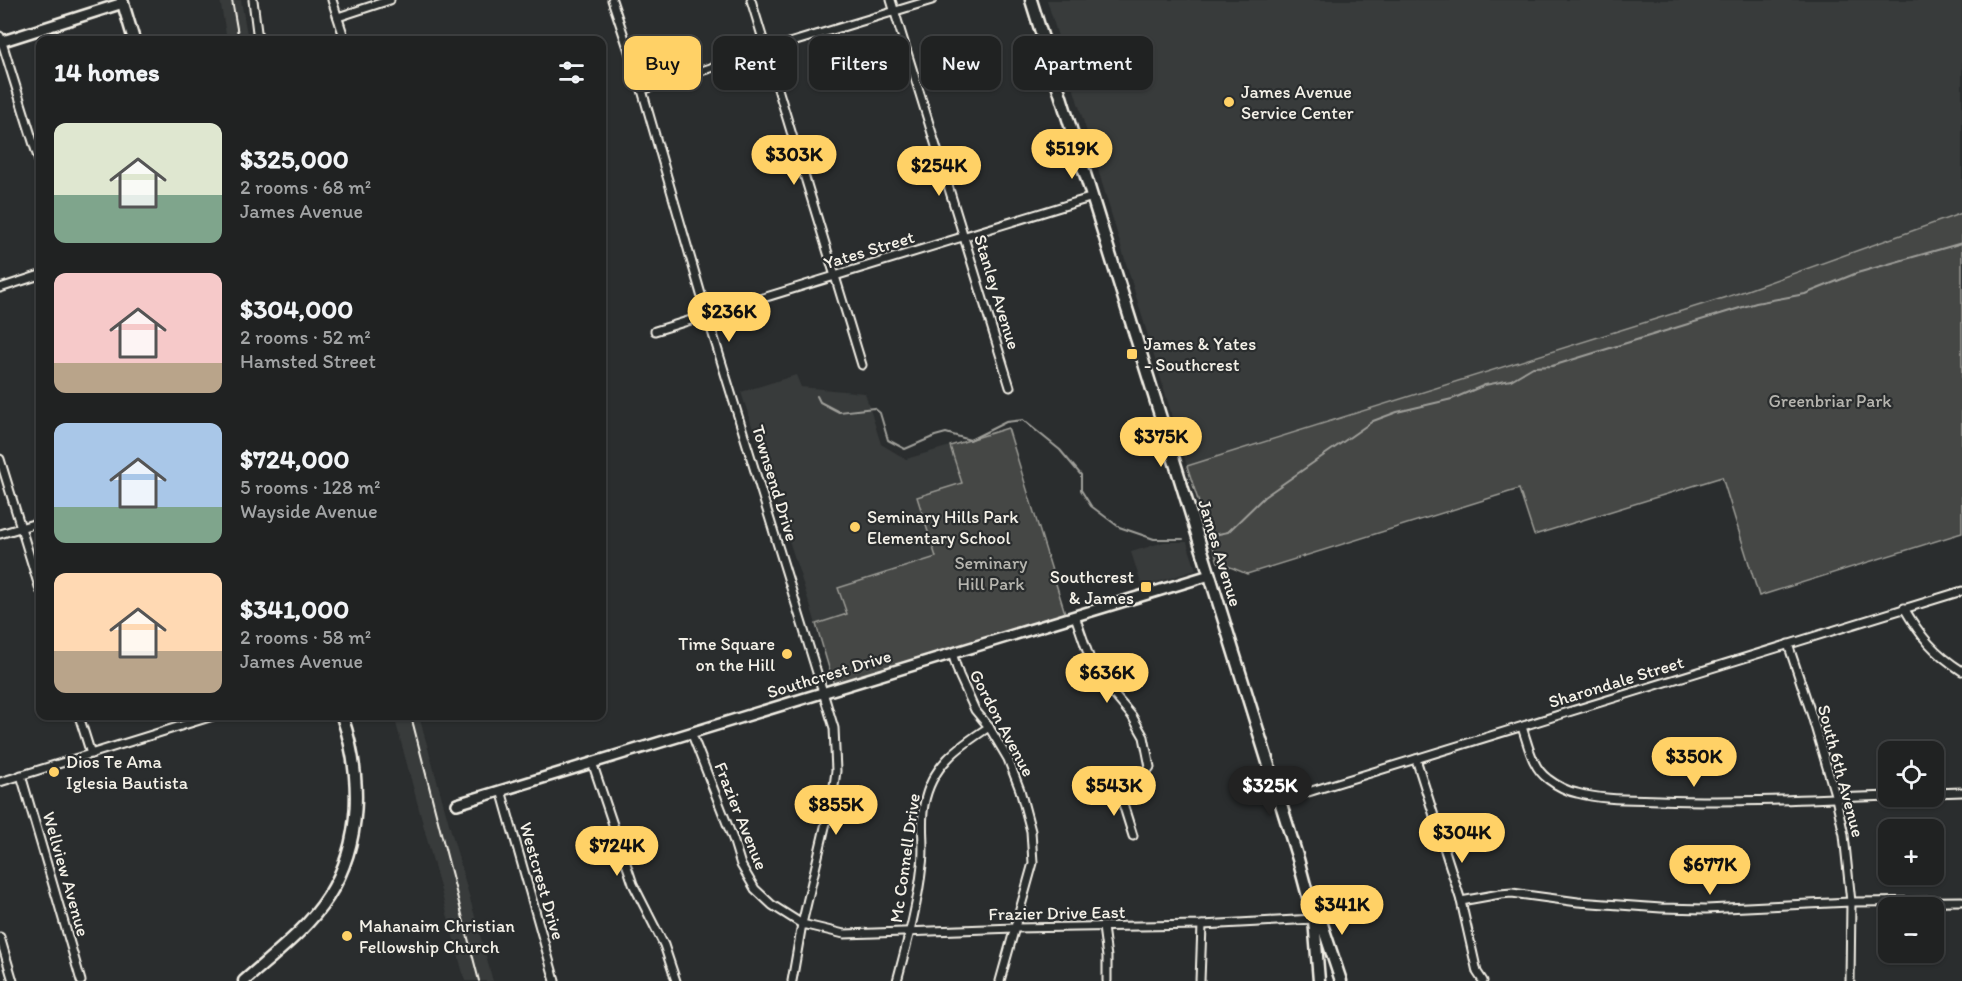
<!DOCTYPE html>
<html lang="en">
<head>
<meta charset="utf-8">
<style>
  :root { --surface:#202222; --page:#2d2f2f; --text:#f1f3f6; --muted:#a2a4a5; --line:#3d3f40; --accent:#ffd166 }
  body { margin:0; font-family:Itim,sans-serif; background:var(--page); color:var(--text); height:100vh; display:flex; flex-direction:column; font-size:22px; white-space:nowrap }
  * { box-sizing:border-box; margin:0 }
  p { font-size:20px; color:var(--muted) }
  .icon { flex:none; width:33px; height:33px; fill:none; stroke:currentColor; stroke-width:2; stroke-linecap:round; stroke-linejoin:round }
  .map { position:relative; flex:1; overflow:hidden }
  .side { position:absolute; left:36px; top:36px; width:570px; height:684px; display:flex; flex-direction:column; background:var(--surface); border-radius:12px; box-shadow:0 2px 4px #0004,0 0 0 2px var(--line) }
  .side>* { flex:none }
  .top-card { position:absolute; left:624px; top:36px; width:570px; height:54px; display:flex; gap:12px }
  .controls { position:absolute; left:1878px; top:741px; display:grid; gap:12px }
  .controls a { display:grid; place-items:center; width:66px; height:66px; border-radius:12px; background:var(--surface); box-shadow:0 2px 4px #0004,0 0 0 2px var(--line); font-size:30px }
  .price { position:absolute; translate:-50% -51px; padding:0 14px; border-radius:21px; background:var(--accent); color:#111; font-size:20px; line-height:39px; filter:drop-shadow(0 2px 3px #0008) }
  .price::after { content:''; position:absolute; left:50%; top:36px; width:18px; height:14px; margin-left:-9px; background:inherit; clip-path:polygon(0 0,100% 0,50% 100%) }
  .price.on { background:#222; color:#fff }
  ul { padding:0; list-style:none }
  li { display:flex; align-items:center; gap:18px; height:150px; padding:0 18px }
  li span { display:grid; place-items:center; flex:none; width:168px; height:120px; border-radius:12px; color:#555 }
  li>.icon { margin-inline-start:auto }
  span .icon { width:72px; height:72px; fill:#fffc; stroke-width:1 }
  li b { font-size:26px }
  h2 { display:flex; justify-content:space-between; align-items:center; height:72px; padding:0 18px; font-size:26px }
  .chip { padding:0 21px; border-radius:12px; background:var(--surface); box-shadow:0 2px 4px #0004,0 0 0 2px var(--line); font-size:21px; line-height:54px }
  .chip.on { background:var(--accent); color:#111 }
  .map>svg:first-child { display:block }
  .built { fill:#373a3a }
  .green { fill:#444645; stroke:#9c9c96; stroke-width:1.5 }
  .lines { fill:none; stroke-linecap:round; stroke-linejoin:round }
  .stream { stroke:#9f9f9a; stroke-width:2 }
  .minor-casing { stroke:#f4f1e8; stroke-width:11 }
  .tertiary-casing { stroke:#f4f1e8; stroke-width:14 }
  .secondary-casing { stroke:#f4f1e8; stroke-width:15 }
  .minor { stroke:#2a2d2e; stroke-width:7 }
  .tertiary { stroke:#2a2d2e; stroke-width:9 }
  .secondary { stroke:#2a2d2e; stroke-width:10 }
  .rail { stroke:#f4f1e8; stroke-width:2 }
  .poi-dot { fill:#ffd166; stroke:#2a2d2e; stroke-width:2 }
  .labels { text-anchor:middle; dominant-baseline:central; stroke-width:4.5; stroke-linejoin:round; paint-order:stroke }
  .poi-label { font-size:18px; fill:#f4f1e8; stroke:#2a2d2e; text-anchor:start }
  .street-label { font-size:18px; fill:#f4f1e8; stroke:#2a2d2e }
  .park-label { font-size:18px; fill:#b6b5af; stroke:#2a2d2e }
</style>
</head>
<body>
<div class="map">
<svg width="1962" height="981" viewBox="0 0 1962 981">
  <rect width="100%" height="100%" fill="#2a2d2e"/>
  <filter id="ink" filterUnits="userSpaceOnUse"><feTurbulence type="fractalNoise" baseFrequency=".0167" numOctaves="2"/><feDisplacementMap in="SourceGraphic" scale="12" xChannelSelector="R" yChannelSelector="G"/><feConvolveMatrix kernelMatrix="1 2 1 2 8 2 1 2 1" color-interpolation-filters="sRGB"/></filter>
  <g filter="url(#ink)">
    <g class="built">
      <path d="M220,0H241L248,40H227Z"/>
      <path d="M1047,0H1962V213L1739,293L1187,466Z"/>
      <path d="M796,375L801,387L865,393L881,444L906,459L950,446L962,483L917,497L936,557L839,588L847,614L816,624L741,392Z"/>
      <path d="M1164,542H1187L1196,570L1142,587L1131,552Z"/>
      <path d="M394,716H419L493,981H465Z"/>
    </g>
    <g class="green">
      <path d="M1962,213V533L1759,596L1722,477L1534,535L1519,489L1247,574L1218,562L1187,466L1739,293Z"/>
      <path d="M1008,428L1065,613L834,685L816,624L847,614L838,588L936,557L917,497L962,483L950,446Z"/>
    </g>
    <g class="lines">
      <g class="stream">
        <path d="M817,396L820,402L839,412L874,408L880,413L888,440L905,449L935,436L946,433L970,440L1006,422L1023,420L1060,450L1081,475V490L1091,506L1119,527L1154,539H1183"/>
        <path d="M1209,536L1228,532L1264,497L1373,421L1397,412L1452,399L1485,385L1511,380L1533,367L1552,366L1756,303L1805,294L1857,273L1962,243"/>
      </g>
      <defs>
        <g id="minor">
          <path d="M253,0L258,40"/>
          <path d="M332,0L345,40"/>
          <path d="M612,0L642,90L707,315L834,728L836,771L833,793L802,924L792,981"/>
          <path d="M751,0L862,365"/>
          <path d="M891,0L1010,387"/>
          <path d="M338,17L390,0"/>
          <path d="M0,36L40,164"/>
          <path d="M426,40H428"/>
          <path d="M642,90L766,50L932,0"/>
          <path d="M0,288L40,275"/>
          <path d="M655,331L1093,197"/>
          <path d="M0,459L40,590"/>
          <path d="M0,534L40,522"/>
          <path d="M1904,608C1921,637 1934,653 1962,671"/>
          <path d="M1075,616L1094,671L1132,716L1144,737L1150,767L1137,784L1119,791L1133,836"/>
          <path d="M1788,644L1812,716L1836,798L1844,835L1851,902L1850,981"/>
          <path d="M952,653L959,675L975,710L989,727L1008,759L1020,790L1031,831L1033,863L1000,981"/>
          <path d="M79,716L91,754"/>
          <path d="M1522,727C1528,744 1532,768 1548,779C1556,785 1566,791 1577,793C1603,800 1632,799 1659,800C1735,803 1812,799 1888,796"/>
          <path d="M691,732L733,839L741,865L755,889L772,905L802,924L844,934L875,933L1015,928L1202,925L1314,919"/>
          <path d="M1416,759L1461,901L1477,972L1483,981"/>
          <path d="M592,762L633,884L664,945L676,981"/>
          <path d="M21,775L81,981"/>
          <path d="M0,782L213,716"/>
          <path d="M501,790L555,981"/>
          <path d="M1934,793L1962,792"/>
          <path d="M1279,801L1962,591"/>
          <path d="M1461,901L1500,894L1512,893L1578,902L1661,908L1706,909L1851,902L1962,901"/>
          <path d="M1103,927L1107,957V981"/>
          <path d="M0,937L13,981"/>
          <path d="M897,981C907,943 918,904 922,865C925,845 920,824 924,805C931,766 958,747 989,727"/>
          <path d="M1200,981L1202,925"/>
        </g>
        <g id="tertiary">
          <path d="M0,42L123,3"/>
          <path d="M457,804L1210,575"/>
        </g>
        <g id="secondary">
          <path d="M122,0L134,40"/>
          <path d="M1031,0L1298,859L1314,919L1319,981"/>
          <path d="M1314,919L1322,924L1341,981"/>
          <path d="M244,981C273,955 307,930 328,897C363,842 362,775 342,716"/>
        </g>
      </defs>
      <use href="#minor" class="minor-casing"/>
      <use href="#tertiary" class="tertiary-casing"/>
      <use href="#secondary" class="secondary-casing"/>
      <use href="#minor" class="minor"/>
      <use href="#tertiary" class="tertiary"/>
      <use href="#secondary" class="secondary"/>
      <g class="rail">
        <path d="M232,0L239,40"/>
        <path d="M411,716L479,981"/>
      </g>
    </g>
  </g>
  <g class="poi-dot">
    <circle cx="1229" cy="102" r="6"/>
    <rect x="1126" y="348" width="12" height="12" rx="3"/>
    <circle cx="855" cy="527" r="6"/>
    <rect x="1140" y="581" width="12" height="12" rx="3"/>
    <circle cx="787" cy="654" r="6"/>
    <circle cx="54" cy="772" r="6"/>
    <circle cx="347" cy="936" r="6"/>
  </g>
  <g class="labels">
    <g class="poi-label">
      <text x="1241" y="92">James Avenue<tspan x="1241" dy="21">Service Center</tspan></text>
      <text x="1144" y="344">James &amp; Yates<tspan x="1144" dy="21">- Southcrest</tspan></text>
      <text x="867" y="517">Seminary Hills Park<tspan x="867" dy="21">Elementary School</tspan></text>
      <text x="1134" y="577" text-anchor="end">Southcrest<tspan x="1134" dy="21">&amp; James</tspan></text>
      <text x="775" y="644" text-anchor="end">Time Square<tspan x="775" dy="21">on the Hill</tspan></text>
      <text x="66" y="762">Dios Te Ama<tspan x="66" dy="21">Iglesia Bautista</tspan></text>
      <text x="359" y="926">Mahanaim Christian<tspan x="359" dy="21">Fellowship Church</tspan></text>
    </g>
    <g class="street-label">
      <text transform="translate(869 250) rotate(-17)">Yates Street</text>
      <text transform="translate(997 292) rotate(73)">Stanley Avenue</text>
      <text transform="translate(775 483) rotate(73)">Townsend Drive</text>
      <text transform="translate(1220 553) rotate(73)">James Avenue</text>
      <text transform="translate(829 674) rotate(-17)">Southcrest Drive</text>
      <text transform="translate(1616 682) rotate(-17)">Sharondale Street</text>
      <text transform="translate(1002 723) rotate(62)">Gordon Avenue</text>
      <text transform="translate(1841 771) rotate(75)">South 6th Avenue</text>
      <text transform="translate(741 816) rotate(68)">Frazier Avenue</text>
      <text transform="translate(905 858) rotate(-82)">Mc Connell Drive</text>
      <text transform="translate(66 874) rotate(74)">Wellview Avenue</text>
      <text transform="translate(542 881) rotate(74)">Westcrest Drive</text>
      <text transform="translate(1057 913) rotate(-1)">Frazier Drive East</text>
    </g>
    <g class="park-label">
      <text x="1830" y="401">Greenbriar Park</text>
      <text x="991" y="563">Seminary<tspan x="991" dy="21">Hill Park</tspan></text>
    </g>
  </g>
</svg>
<div class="controls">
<a><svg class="icon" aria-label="locate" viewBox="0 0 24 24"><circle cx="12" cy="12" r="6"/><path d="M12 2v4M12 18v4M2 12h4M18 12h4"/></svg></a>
<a>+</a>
<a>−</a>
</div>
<b class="price" style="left:1072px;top:180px">$519K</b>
<b class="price" style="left:794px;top:186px">$303K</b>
<b class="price" style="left:939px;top:197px">$254K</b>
<b class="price" style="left:729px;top:343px">$236K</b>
<b class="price" style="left:1161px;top:468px">$375K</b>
<b class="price" style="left:1107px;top:704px">$636K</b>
<b class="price" style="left:1694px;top:788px">$350K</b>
<b class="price" style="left:1114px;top:817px">$543K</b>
<b class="price on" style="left:1270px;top:817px">$325K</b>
<b class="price" style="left:836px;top:836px">$855K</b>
<b class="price" style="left:1462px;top:864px">$304K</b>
<b class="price" style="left:617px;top:877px">$724K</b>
<b class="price" style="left:1710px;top:896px">$677K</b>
<b class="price" style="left:1342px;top:936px">$341K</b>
<div class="top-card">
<a class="chip on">Buy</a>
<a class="chip">Rent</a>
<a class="chip">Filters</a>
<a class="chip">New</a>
<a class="chip">Apartment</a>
</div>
<section class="side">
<h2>14 homes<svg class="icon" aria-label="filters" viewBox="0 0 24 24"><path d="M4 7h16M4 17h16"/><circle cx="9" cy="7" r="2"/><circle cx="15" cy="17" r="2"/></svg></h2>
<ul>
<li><span style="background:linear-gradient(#dfe7d0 60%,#7fa58c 0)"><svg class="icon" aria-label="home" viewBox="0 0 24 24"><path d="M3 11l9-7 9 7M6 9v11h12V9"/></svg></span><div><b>$325,000</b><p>2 rooms · 68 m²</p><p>James Avenue</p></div></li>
<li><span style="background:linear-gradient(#f6c9c9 75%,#b9a48a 0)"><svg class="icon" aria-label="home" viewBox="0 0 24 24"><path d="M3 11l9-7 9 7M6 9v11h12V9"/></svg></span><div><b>$304,000</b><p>2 rooms · 52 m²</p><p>Hamsted Street</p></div></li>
<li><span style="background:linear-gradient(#a9c7e8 70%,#7fa58c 0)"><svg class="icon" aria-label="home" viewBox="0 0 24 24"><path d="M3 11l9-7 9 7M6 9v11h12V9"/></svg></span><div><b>$724,000</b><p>5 rooms · 128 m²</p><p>Wayside Avenue</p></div></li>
<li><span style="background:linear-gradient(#ffd9b3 65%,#b9a48a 0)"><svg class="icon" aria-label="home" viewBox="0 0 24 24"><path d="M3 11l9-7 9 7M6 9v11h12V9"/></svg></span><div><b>$341,000</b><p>2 rooms · 58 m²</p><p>James Avenue</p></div></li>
</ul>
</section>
</div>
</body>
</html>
